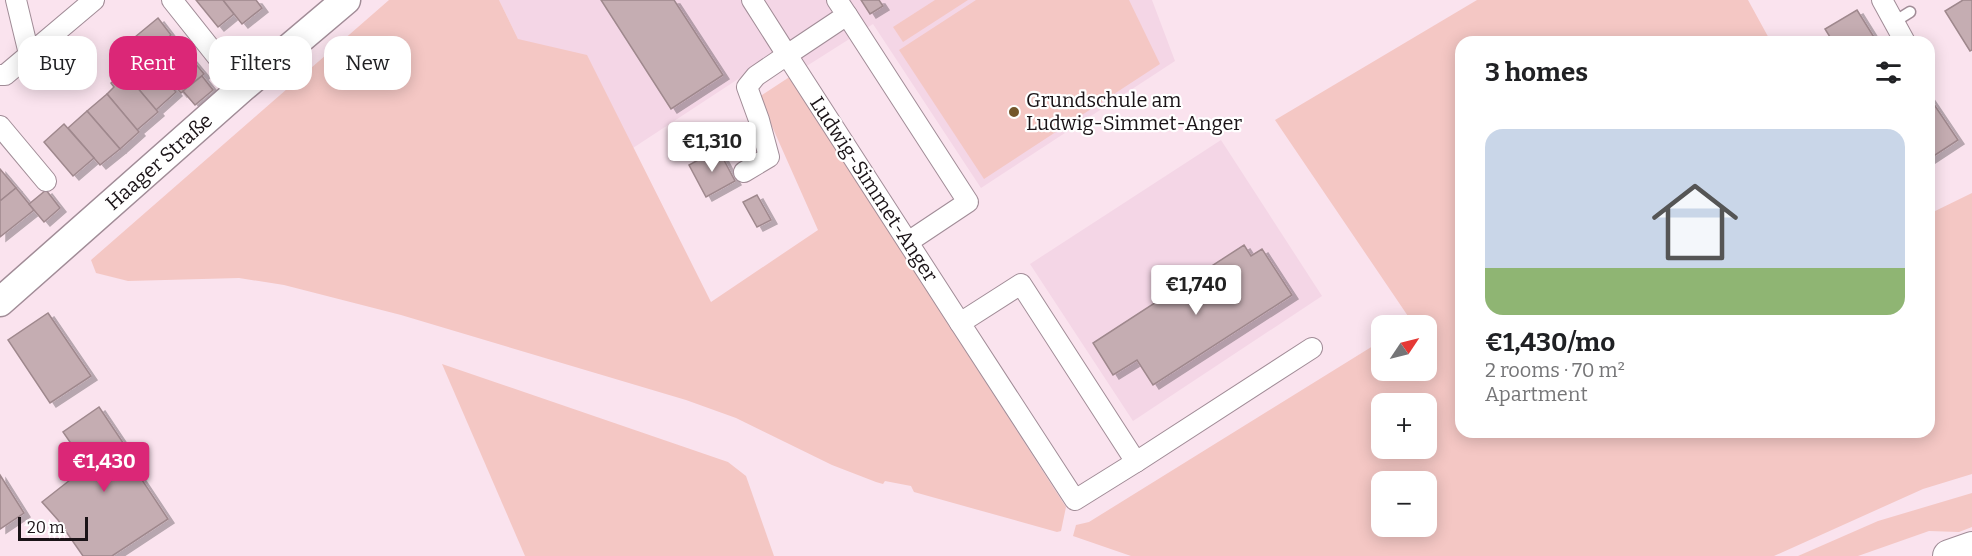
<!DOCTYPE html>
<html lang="en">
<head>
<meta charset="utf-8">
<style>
  :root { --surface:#fff; --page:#f6f6f6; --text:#202124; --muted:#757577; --line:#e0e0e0; --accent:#db2777 }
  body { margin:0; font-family:Bitter,serif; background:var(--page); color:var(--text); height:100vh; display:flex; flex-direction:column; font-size:22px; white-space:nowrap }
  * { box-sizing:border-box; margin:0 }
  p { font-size:20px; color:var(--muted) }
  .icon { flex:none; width:33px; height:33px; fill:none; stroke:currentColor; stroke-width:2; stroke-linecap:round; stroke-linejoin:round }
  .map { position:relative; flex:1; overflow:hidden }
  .drawer { position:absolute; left:1455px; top:36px; width:480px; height:402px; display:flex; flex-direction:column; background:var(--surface); border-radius:18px; box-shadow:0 3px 15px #0003 }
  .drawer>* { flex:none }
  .banner { position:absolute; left:18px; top:36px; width:570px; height:54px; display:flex; gap:12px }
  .needle { width:39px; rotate:55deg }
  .tools { position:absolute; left:1371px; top:315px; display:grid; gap:12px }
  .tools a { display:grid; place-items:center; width:66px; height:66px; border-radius:12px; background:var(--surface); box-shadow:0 3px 15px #0003; font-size:30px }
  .scale { position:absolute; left:18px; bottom:15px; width:70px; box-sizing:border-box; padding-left:6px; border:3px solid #1a1317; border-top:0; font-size:16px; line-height:21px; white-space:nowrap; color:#1a1317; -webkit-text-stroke:4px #fff; paint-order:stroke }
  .price { position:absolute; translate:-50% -51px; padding:0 14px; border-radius:6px; background:#fff; color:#222; font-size:20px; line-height:39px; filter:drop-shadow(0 2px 3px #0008) }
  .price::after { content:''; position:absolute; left:50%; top:36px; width:18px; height:14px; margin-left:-9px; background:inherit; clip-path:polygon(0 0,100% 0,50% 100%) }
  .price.on { background:var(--accent); color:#fff }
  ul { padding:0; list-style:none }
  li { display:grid; align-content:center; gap:12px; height:318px; padding:0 30px }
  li+li { border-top:2px solid var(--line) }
  li span { display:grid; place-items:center; height:186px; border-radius:18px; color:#555 }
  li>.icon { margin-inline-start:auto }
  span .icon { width:108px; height:108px; fill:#fffc; stroke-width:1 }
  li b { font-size:26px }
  h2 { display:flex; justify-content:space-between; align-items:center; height:72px; padding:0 30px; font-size:26px }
  .pill { padding:0 21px; border-radius:18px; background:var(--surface); box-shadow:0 3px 15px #0003; font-size:21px; line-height:54px }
  .pill.on { background:var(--accent); color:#fff }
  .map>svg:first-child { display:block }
  .built { fill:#f4d6e6 }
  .green { fill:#f4c7c4; fill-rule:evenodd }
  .building { fill:#c5adb2; stroke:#9f888d; stroke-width:1.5; filter:url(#shadow) }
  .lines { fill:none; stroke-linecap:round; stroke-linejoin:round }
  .lane-casing { stroke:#a18c97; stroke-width:13 }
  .street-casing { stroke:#a18c97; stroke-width:22 }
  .secondary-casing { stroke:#a18c97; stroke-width:31 }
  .primary-casing { stroke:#a18c97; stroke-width:34 }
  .lane { stroke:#fff; stroke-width:10 }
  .street { stroke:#fff; stroke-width:20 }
  .secondary { stroke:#fff; stroke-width:28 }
  .primary { stroke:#fff; stroke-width:32 }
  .poi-dot { fill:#73562a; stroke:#fff; stroke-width:2 }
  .labels { text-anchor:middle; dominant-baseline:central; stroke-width:4.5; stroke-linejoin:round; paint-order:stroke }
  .poi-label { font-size:20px; fill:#1a1317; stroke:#fff; text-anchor:start }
  .street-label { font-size:20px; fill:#1a1317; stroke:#fff }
</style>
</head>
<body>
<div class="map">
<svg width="1972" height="556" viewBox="0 0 1972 556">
  <defs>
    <filter id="shadow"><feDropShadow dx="6" dy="4" stdDeviation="0" flood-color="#0004"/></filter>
  </defs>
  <rect width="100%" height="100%" fill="#fae3ee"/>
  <g class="built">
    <path d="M499,0H1152L1175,61L981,188L873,24L791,76L776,54L572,188L518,39Z"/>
    <path d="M1221,140L1322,296L1133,421L1030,264Z"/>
  </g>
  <g class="green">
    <path d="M389,0H499L518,39L587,55L711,302L818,230L759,97L791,76L881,220L1066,507L1061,531L1057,532L914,492L911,486L885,481L883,484L876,482L832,465L736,418L686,400L401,315L284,285L239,278L128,281L96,273L91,260Z"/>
    <path d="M935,0H968L903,42L893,27Z"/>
    <path d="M976,0H1129L1160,64L984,179L899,50Z"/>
    <path d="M1477,0H1748L1771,42H1461V432H1929V214L1972,193V474L1923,489L1774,556H1131L1073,536L1076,525L1089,522L1381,341L1382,370H1426V326L1407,325L1412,322L1275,120ZM1382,404H1426V448H1382ZM1382,482H1426V526H1382Z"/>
    <path d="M442,364L728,462L746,476L774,556H525Z"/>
    <path d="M1972,493V527L1959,532L1929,531L1858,556H1798L1878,521Z"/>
  </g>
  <g class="building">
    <path d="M196,0H223L234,14L218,27Z"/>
    <path d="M223,0H256L262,8L242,24Z"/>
    <path d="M601,0H674L723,75L671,109Z"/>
    <path d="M861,0H879L883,6L870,14Z"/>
    <path d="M1963,0H1972V50L1970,51L1945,11Z"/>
    <path d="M1857,10L1877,42H1833L1825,29Z"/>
    <path d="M158,18L171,35L149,54L135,37Z"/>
    <path d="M144,55L176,92L156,110L124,72Z"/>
    <path d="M190,57L204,74L181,93L167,77Z"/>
    <path d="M124,72L158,112L137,130L107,94L114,87L111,83Z"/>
    <path d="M202,76L213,90L195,105L183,91Z"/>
    <path d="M107,94L139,132L120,149L87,111Z"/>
    <path d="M1929,97L1958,140L1929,159Z"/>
    <path d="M87,111L120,149L100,165L68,128Z"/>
    <path d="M64,124L94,158L73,176L44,142Z"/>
    <path d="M718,149L735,181L706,197L689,165Z"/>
    <path d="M0,169L16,188L0,201Z"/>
    <path d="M16,188L34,210L0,237V201Z"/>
    <path d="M46,190L60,208L44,222L29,204Z"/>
    <path d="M757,195L771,220L757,227L743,202Z"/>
    <path d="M1244,245L1251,256L1262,249L1292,295L1153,385L1137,360L1113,375L1093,343Z"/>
    <path d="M48,313L91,376L50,403L8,340Z"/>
    <path d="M99,407L142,471L138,474L168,519L112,556H83L58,520L42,502L84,469L92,480L95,478L63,432Z"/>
    <path d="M0,475L24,513L0,529Z"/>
  </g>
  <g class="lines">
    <defs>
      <path id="lane" d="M1894,22L1910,12"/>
      <g id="street">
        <path d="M16,0L29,54"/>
        <path d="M172,0L242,88"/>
        <path d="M752,0L787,55L847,15L837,0"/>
        <path d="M1882,0L1905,42"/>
        <path d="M847,15L968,202L908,242"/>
        <path d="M0,75H5L94,0"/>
        <path d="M0,126L46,181"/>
        <path d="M744,172L769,157L759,120L747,87L756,76L787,55L960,323"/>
        <path d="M1021,284L1136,462L1075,500L960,323Z"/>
        <path d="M1136,462L1312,348"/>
      </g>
      <g id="secondary">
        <path id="s1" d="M0,302L242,88L346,0"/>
      </g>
      <path id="primary" d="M1949,556L1972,548"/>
    </defs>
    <use href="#lane" class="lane-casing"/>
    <use href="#street" class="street-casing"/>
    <use href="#secondary" class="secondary-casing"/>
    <use href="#primary" class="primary-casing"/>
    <use href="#lane" class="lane"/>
    <use href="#street" class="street"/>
    <use href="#secondary" class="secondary"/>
    <use href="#primary" class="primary"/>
  </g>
  <circle class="poi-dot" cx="1014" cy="112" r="6"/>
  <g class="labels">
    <g class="poi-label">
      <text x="1026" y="100">Grundschule am<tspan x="1026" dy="23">Ludwig-Simmet-Anger</tspan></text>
    </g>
    <g class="street-label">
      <text stroke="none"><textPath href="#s1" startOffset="212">Haager Straße</textPath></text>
      <text transform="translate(874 189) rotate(57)">Ludwig-Simmet-Anger</text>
    </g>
  </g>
</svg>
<div class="tools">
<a><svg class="needle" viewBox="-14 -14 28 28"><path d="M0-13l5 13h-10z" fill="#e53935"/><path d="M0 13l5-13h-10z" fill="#757577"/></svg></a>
<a>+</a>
<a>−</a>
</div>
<div class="scale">20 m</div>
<b class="price" style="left:712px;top:173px">€1,310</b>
<b class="price" style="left:1196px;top:316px">€1,740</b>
<b class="price on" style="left:104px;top:493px">€1,430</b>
<div class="banner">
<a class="pill">Buy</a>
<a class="pill on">Rent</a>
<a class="pill">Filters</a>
<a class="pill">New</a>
</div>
<section class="drawer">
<h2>3 homes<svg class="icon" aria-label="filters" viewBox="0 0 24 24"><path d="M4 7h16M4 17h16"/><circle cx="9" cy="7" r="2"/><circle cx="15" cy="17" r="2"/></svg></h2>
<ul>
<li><span style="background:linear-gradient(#c9d6e8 75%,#8fb573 0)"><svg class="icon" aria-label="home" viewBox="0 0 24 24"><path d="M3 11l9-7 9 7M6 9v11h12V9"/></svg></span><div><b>€1,430/mo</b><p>2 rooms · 70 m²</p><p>Apartment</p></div></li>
</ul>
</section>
</div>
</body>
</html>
